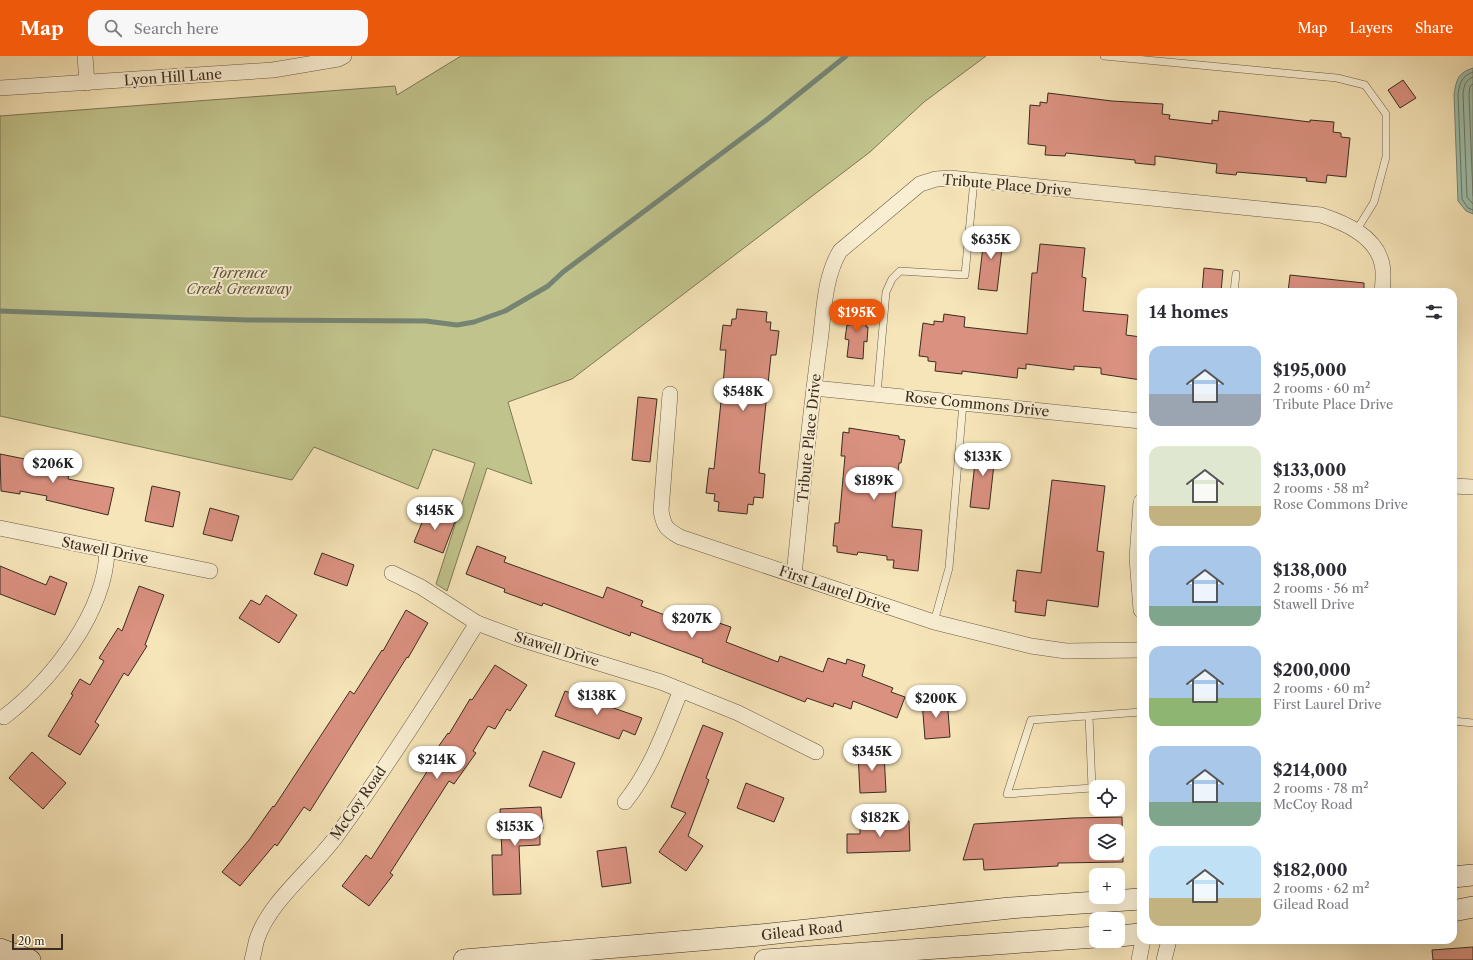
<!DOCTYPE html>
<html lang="en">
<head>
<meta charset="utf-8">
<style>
  :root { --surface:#fff; --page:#f7f7f7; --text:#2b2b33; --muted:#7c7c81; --accent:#ea580c }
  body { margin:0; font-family:"Libre Caslon Text",serif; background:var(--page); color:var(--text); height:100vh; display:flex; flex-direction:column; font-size:15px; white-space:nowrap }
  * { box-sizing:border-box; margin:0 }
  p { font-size:13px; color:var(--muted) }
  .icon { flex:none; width:22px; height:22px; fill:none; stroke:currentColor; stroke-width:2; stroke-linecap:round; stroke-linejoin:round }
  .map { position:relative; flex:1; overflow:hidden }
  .panel { position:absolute; left:1137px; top:232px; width:320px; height:656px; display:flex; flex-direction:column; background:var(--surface); border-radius:12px; box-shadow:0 4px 16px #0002 }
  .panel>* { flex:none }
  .controls { position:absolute; left:1089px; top:724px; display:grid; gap:8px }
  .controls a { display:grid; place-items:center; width:36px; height:36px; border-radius:8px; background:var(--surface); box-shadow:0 4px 16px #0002; font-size:20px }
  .scale { position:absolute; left:12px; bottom:10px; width:51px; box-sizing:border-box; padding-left:4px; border:2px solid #3c2c20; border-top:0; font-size:11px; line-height:14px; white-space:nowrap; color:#3c2c20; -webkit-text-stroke:3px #f9eed2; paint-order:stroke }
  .price { position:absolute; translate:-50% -34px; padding:0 9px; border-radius:14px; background:#fff; color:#222; font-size:13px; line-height:26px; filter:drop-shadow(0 1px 2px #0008) }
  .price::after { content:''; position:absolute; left:50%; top:24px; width:12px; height:9px; margin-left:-6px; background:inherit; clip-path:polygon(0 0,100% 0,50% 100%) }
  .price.current { background:var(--accent); color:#fff }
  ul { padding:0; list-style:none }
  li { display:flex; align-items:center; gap:12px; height:100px; padding:0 12px }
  li span { display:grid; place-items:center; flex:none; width:112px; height:80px; border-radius:12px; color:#555 }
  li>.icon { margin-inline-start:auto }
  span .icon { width:48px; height:48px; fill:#fffc; stroke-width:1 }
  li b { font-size:17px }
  h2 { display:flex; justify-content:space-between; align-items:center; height:48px; padding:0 12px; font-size:17px }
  header { display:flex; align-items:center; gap:24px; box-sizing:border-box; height:56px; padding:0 20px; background:var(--accent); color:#fff }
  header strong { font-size:19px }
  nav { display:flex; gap:22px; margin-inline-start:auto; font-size:14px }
  .search { width:280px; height:36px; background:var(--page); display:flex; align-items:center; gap:10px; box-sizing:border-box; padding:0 14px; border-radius:12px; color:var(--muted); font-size:15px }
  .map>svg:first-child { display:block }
  .green { fill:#c1c38c; stroke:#7e7856 }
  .water { fill:#9dbfac; stroke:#768474 }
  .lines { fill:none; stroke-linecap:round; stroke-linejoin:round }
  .shore { stroke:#6c7666; stroke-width:1 }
  .stream { stroke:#768474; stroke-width:5 }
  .building { fill:#da9180; stroke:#3c2c20; fill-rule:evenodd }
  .service-casing { stroke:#6a5a46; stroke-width:8 }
  .minor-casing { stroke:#6a5a46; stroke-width:16 }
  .secondary-casing { stroke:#3c2c20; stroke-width:22 }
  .service { stroke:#f9eed2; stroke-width:7 }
  .minor { stroke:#f9eed2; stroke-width:15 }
  .secondary { stroke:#f9eed2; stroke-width:21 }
  .labels { text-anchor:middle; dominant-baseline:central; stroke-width:4; stroke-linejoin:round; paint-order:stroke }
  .street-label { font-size:14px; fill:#3c2c20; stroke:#f9eed2 }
  .park-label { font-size:14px; font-style:italic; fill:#5d523b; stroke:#f9eed2 }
</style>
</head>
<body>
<header>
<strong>Map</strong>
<div class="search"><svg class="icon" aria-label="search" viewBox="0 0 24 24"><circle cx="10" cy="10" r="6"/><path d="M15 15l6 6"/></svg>Search here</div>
<nav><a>Map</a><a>Layers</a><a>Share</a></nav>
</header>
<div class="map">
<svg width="1473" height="904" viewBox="0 0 1473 904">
  <rect width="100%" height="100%" fill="#f6e5b9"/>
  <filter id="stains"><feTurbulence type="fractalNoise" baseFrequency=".005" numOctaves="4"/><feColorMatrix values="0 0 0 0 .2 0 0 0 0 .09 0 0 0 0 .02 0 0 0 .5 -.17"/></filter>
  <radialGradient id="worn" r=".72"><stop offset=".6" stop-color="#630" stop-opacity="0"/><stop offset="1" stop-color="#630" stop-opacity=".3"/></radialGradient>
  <path class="green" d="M461,0H986L924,46L870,96L572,323L508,346L532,428L487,412L447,535L436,528L475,407L433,393L418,433L314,391L292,424L0,360V60L395,30L397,39Z"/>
  <path class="water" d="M1473,12V158L1466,155L1458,145L1454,38C1457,22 1458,17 1473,12Z"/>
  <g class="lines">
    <g class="shore">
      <path d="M1473,16C1462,20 1460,26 1458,38L1462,143L1468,152L1473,154"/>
      <path d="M1473,21C1465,24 1464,30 1463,38L1467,141L1473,148"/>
      <path d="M1473,28L1470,30L1469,39L1473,140"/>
    </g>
    <path class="stream" d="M0,255L247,264L426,265L457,269L474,266L505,255L548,230L563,216L765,65L846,0"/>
  </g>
  <g class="building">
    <path d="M1403,24L1416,42L1400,52L1388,34Z"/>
    <path d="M1048,37L1112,45L1163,48L1162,58L1170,59L1169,63L1212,68V64L1218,65L1219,55L1310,66V64L1334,66L1333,76L1341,77V81L1350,82L1346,121L1327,119L1326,127L1306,125L1307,122L1237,116L1236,119L1216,117L1217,108L1155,100V109L1135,107V104L1066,97L1065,100L1045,99L1046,90L1028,88L1030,49L1040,50V46L1047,47Z"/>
    <path d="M985,174L1004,176L997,235L978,233Z"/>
    <path d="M1040,188L1085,192L1082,221L1086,222L1083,255L1128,259L1126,279L1141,281V324L1101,318V312L1074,310V314L1026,308V313L1018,312L1017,322L962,315V318L935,315L936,306L928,305V301L919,300L923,267L934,269V265L943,266L944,258L965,261L964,271L1027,278L1032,217H1037Z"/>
    <path d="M1204,212L1223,214L1221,236H1202Z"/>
    <path d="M1290,219L1364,227V236H1288Z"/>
    <path d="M852,252L868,253L866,271H868L867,286L864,285L863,303L847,301L849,284L845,283L847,269H850Z"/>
    <path d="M737,253L767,256L766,266H771L770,274L779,275L776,299H771L761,395L759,417L765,418L763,442L754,441L753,449L748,448L747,458L718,455L719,446L714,445L715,438L706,437L709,412L714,413L724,317L726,294H720L723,269L731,270L732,263H736Z"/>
    <path d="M638,341L657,343L650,406L632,404Z"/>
    <path d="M849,372L899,380V383L905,384L901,407H899L892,471L922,474L918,515L893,512L894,504H887V500L858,496L857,499L837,496V490H833L835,467H839L845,400H841L843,376L849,377Z"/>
    <path d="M977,389L996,390L989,453L970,451Z"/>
    <path d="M0,398L70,412L68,423L114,432L108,459L46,444L47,440L20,435V438L1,435Z"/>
    <path d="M1052,424L1105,430L1097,495L1104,496L1098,551L1047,544L1045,560L1015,556L1016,545H1013L1017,514L1041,517Z"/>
    <path d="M152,430L180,436L173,471L145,465Z"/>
    <path d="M210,452L239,460L232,485L203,478Z"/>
    <path d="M428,452L456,463L443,497L414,486Z"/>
    <path d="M477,490L506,501L504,506L603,542L607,531L643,545L641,550L691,569L695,559L731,571L726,586L778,606L780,600L823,616L828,602L846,608L847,603L865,609L862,620L893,632L891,636L905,641L897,662L853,645L851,653L834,647L833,651L807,642L805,646L702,606L703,603L631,576L630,580L543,547L542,550L504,536L505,533L466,518Z"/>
    <path d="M322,497L354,509L347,530L314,518Z"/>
    <path d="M0,510L46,529L50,520L67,527L55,559L0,538Z"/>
    <path d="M139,530L164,539L145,589L147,590L128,620L124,617L95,666L99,669L80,699L48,680L73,639L71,638L80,623L90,629L104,605L99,602L118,572L122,575Z"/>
    <path d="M266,539L297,559L279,587L239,562L251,544L260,549Z"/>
    <path d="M406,554L428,567L408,602L407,601L310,755L304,751L277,790L275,788L240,830L222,816L249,784L273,750L274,751L350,635L354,638L382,594L383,595Z"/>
    <path d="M495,609L527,629L510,655L507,653L495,673L488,670L473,695L476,697L454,728L449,725L390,817L393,819L369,850L342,830L366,799L371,803L430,711L426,708L448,677L449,678L470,643L472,644Z"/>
    <path d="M565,635L642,662L635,679L623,674L619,683L555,660Z"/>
    <path d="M947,642L950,681L925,683L922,645Z"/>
    <path d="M703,669L723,677L706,722L709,724L688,780L703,790L686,815L659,796L686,757L671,751Z"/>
    <path d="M543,695L575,707L561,742L529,730Z"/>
    <path d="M32,696L66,727L43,753L9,722Z"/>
    <path d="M884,696L886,736L860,737L858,697Z"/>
    <path d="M746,727L784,742L774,766L737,752Z"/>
    <path d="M541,751L543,773H540V789L519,790L521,838L493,839L492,799H502L500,753Z"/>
    <path d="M1122,761L1123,806L1058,807V810L984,814L983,803L963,804L974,768L1073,762ZM1096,775H1118V797H1096Z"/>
    <path d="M909,765L910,795L847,797V778H860V767Z"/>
    <path d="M626,791L631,827L602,831L597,795Z"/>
    <path d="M1473,891V904H1433L1432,894Z"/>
  </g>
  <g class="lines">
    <defs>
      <g id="service">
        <path d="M1104,0L1337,22L1365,29L1386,58V101L1374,146L1356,175"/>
        <path d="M1234,236L1236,218"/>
        <path d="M877,338L886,236L892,223L900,215L965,219L974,124"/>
        <path d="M934,566L949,512L963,347"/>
        <path d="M1089,660L1092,732L1007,738L1031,664L1141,656"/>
        <path d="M1453,665L1473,667"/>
      </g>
      <g id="minor">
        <path d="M85,0L87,27"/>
        <path d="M0,32L273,14L338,3L344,0"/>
        <path d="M814,332L1141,365"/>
        <path d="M670,338L661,455C664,471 666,473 680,481L934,566L1031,590L1066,595L1141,594"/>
        <path d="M1453,430L1473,431"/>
        <path d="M1141,446L1137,502L1141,554"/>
        <path d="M0,472L210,515"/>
        <path d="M392,517L421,531L477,567L517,582L661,626L738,657L816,696"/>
        <path d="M794,519C802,441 809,364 820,286C824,256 824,222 840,195L920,128L936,123L950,122L1321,159C1345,167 1376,180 1382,208C1384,216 1383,227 1382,236"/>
        <path d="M4,661C52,624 105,557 107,495"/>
        <path d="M625,746C652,712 665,673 681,634"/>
        <path d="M252,904C254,897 255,890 257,883C270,844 315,811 338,778C387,710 433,639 477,567"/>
        <path d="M1139,904L1143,884"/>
        <path d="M1164,904L1169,884"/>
      </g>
      <g id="secondary">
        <path d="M1453,821L1473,819"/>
        <path d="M1453,855L1473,851"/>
        <path d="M1118,880L1141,878"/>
        <path d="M0,893L30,904"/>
        <path d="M464,904L760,879L1010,852L1141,843"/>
        <path d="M765,904L1096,881"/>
      </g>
    </defs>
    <use href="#service" class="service-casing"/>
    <use href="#minor" class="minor-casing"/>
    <use href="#secondary" class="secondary-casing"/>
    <use href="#service" class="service"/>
    <use href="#minor" class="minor"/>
    <use href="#secondary" class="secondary"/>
  </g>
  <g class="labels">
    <g class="street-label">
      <text transform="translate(173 21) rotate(-4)">Lyon Hill Lane</text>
      <text transform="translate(1007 129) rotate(5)">Tribute Place Drive</text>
      <text transform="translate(977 348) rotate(6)">Rose Commons Drive</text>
      <text transform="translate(809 382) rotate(-84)">Tribute Place Drive</text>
      <text transform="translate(105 494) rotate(11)">Stawell Drive</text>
      <text transform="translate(835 533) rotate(19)">First Laurel Drive</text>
      <text transform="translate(557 593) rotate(17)">Stawell Drive</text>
      <text transform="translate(358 747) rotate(-55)">McCoy Road</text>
      <text transform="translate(802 875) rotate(-6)">Gilead Road</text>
    </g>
    <g class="park-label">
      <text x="239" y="217">Torrence<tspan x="239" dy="16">Creek Greenway</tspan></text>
    </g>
  </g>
  <rect width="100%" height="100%" filter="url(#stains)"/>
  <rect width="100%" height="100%" fill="url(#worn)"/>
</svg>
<div class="controls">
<a><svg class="icon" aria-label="locate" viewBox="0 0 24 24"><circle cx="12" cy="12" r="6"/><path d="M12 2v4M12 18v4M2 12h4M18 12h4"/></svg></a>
<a><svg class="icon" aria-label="layers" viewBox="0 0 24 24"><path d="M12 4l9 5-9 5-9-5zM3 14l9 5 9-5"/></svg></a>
<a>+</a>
<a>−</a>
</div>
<div class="scale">20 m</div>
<b class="price" style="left:991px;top:204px">$635K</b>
<b class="price current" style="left:857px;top:277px">$195K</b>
<b class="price" style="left:743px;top:356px">$548K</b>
<b class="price" style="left:983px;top:421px">$133K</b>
<b class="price" style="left:53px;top:428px">$206K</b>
<b class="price" style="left:874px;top:445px">$189K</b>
<b class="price" style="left:435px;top:475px">$145K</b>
<b class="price" style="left:692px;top:583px">$207K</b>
<b class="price" style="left:597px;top:660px">$138K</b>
<b class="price" style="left:936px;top:663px">$200K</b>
<b class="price" style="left:872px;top:716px">$345K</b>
<b class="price" style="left:437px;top:724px">$214K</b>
<b class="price" style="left:880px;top:782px">$182K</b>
<b class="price" style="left:515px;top:791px">$153K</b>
<section class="panel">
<h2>14 homes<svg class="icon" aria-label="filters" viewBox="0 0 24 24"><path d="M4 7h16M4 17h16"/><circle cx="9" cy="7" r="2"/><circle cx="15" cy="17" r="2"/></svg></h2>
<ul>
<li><span style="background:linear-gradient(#a9c7e8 60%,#9aa5b1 0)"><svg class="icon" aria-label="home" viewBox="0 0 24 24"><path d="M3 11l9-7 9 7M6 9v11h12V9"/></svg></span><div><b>$195,000</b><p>2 rooms · 60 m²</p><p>Tribute Place Drive</p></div></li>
<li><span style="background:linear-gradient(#dfe7d0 75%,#c2b280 0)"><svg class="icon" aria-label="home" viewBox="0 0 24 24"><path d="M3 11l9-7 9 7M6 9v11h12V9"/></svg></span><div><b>$133,000</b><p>2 rooms · 58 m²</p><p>Rose Commons Drive</p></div></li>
<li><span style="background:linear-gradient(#a9c7e8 75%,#7fa58c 0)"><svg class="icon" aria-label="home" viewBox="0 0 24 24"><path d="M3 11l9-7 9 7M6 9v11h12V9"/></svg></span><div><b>$138,000</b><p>2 rooms · 56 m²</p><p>Stawell Drive</p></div></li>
<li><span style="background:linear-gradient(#a9c7e8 65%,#8fb573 0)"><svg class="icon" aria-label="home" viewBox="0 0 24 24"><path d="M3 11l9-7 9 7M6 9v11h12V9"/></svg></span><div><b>$200,000</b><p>2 rooms · 60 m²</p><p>First Laurel Drive</p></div></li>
<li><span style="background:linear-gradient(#a9c7e8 70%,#7fa58c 0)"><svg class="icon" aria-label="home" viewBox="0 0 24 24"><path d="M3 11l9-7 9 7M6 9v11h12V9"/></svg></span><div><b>$214,000</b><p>2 rooms · 78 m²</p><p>McCoy Road</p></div></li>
<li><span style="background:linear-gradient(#bfe0f5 65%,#c2b280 0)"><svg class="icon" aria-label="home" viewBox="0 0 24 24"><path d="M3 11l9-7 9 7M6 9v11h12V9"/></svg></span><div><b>$182,000</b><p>2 rooms · 62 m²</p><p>Gilead Road</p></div></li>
</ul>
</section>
</div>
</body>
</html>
